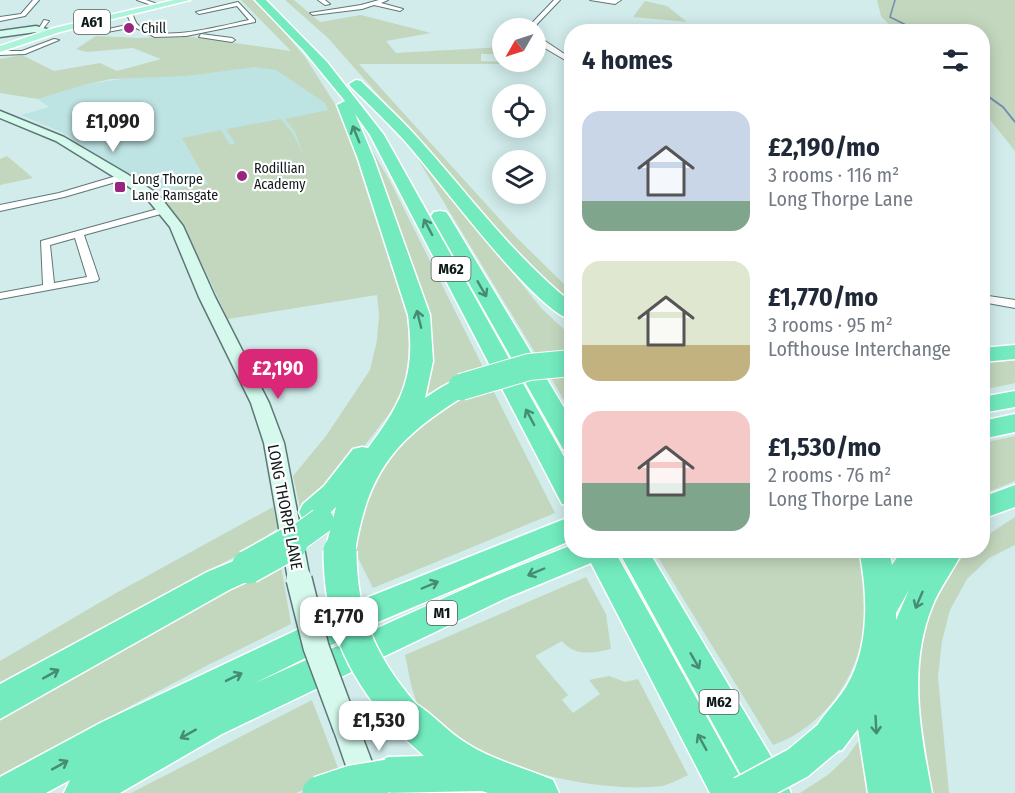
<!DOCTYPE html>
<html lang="en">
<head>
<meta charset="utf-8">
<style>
  :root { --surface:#fff; --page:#f6f6f7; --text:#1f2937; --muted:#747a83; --accent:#db2777 }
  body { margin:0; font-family:"Fira Sans Condensed",sans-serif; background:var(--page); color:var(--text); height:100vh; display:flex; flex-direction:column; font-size:22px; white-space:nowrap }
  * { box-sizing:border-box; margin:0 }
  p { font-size:20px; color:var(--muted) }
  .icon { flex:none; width:33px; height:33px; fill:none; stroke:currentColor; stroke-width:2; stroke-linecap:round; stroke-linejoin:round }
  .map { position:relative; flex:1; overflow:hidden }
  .side { position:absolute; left:564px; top:24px; width:426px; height:534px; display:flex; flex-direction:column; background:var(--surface); border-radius:24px; box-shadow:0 3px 15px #0003 }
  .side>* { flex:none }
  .needle { width:39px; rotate:231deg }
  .controls { position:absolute; left:492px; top:18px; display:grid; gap:12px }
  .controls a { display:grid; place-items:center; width:54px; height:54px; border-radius:50%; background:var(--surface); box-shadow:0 3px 15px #0003; font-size:30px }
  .price { position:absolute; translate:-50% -51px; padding:0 14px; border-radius:12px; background:#fff; color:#222; font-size:20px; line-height:39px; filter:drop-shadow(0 2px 3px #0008) }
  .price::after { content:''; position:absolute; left:50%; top:36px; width:18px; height:14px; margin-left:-9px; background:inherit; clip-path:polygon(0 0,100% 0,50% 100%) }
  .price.active { background:var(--accent); color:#fff }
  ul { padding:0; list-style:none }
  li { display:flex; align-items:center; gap:18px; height:150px; padding:0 18px }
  li span { display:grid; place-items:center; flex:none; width:168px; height:120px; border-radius:18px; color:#555 }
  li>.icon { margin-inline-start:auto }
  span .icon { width:72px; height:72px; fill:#fffc; stroke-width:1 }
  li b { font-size:26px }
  h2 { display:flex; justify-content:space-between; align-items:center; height:72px; padding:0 18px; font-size:26px }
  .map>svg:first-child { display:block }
  .built { fill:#bee3e3 }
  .green { fill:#c3d7be }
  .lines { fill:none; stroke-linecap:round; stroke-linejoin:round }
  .stream-far1 { stroke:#6f8eb2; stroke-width:1.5 }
  .stream { stroke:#6f8eb2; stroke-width:2 }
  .street-casing { stroke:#5e7776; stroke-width:2 }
  .secondary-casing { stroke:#5e7776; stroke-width:3 }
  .primary-casing { stroke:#fff; stroke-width:3 }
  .highway-casing { stroke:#fff; stroke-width:3 }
  .street { fill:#fff; fill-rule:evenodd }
  .secondary { fill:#d5f9ec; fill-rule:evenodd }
  .primary { fill:#abf3d9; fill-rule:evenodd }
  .highway { fill:#73ebbf; fill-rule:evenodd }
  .secondary-bridge-casing { stroke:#5e7776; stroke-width:28; stroke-linecap:butt }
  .highway-bridge-far1-casing { stroke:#fff; stroke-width:28; stroke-linecap:butt }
  .highway-bridge-casing { stroke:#fff; stroke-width:36; stroke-linecap:butt }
  .secondary-bridge { stroke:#d5f9ec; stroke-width:25 }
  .highway-bridge-far1 { stroke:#73ebbf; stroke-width:26 }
  .highway-bridge { stroke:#73ebbf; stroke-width:33 }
  .oneway { stroke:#468c74 }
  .poi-dot { fill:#992581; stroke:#fff; stroke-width:2 }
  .labels { text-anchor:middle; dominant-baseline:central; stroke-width:4.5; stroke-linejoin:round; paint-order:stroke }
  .far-poi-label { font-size:14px; fill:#0f1919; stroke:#fff; text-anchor:start }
  .shield { fill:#fff; stroke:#575e5e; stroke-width:1.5 }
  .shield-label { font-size:15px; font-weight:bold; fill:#0f1919 }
  .street-label { font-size:16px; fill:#0f1919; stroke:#fff }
</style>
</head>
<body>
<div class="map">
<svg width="1015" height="793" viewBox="0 0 1015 793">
  <rect width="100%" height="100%" fill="#d1eceb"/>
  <path class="built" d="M291,51L309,74L336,122L351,163L228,319L200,260L174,213L164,200L168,197L162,191L155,192L61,132L21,115L49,107L38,99L84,85Z"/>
  <g class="green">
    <path d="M241,0H253L275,21L305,57L342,115L412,332L410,377L400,400L329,491L301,512L293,476L326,436L370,370L377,340L379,315L377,295L228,319C209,279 191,235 164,200L168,197L162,191L208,184L182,138L221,130L230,145L235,143L226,129L281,119L292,132L304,156L295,132L285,119L328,110L325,103L276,70L255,67L186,76L111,79L84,85L38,99L0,93V59L22,55L54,71L100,63L117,71L161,59L133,48L86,52L76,49L96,36L138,38L186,36L291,51Z"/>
    <path d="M285,0H294L320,22L361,15L431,33L386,41L396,53L502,47V54H481V61L506,62L507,64H359L516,237L571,291V307L551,290L328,38Z"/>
    <path d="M877,0H1015V151L983,111L982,32L895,31L881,16Z"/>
    <path d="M645,1L667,6L687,22L633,17Z"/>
    <path d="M362,133L391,183L483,367L452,380L427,394H424L432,367V344L426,312Z"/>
    <path d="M408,143L541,308L571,336V353L537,356Z"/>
    <path d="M7,156L33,178L0,185V159Z"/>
    <path d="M1015,360V383L983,390V363Z"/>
    <path d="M571,370V412L547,371Z"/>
    <path d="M493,390L555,513L373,588L354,550L356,528L378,469L418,423L463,397Z"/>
    <path d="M1015,436V481L983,494V443Z"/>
    <path d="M273,507L278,528L238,555L0,683V661L116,593Z"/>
    <path d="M1015,517V545L989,558L967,579L950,610L942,641L938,677L949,793H930C917,745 908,668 925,620C933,596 950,574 966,553L969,551L982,550L983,538Z"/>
    <path d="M654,551H860C882,626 850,717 773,745Z"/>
    <path d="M280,560L291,624L206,666L0,775V711Z"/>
    <path d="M586,577L606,614L611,649C593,653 575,657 562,641L535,656L568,695L562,700L573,713L600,694L589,680L609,676L625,682L638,679L688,775C680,779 672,783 663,786C603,793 510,773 459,740C446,731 429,721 420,708C411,693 409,672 405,655Z"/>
    <path d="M312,700L340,773L296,793H131Z"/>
    <path d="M867,729L880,793H800L829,774L847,757Z"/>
  </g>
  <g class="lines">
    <path class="stream-far1" d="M895,0L890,17L908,26L911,32"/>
    <path class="stream" d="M982,92L1003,107L1015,122"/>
    <defs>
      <g id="street">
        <path d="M33,0H39L25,16L0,21V17L21,14Z"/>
        <path d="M137,0H146L160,5L157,7Z"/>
        <path d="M318,0H325L330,4L325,5Z"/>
        <path d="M379,0H388L381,3L403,9L400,11L374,5L362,9L313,15L310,13L361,5Z"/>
        <path d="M554,0H560L537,24L536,29L530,28L532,23Z"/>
        <path d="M590,0H621L615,4Z"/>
        <path d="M238,2L255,20V22L186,36L155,37L134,27L107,32L104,30L131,24L127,14L130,12C134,15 134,20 137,24C157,45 223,25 249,20L237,6L199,14L196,12Z"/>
        <path d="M44,20L49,21L42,30H38Z"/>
        <path d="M201,34L232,38L235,40L232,42L199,37Z"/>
        <path d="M536,35L572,59V64L543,47L536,40Z"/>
        <path d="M54,39L59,40L25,54L0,55V51H22Z"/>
        <path d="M123,174L126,175V179L64,197L0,211V205L59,193Z"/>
        <path d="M165,207L170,210L168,212L84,235L99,279L97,281L0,299V293L43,285L41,241ZM75,238L87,277L54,283L50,245Z"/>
        <path d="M982,295L1015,300V308L982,302Z"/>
      </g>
      <g id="secondary">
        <path d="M36,26L54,31L50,34L36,32L0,37V31Z"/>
        <path d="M0,111L64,137L127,174L158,194L183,226L215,297L269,403L284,443L310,579L307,586L299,589L291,586L288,579L264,443L251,403L199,297L170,227L148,200L119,180L56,141L0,118Z"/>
        <path d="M346,715L355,719L359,728L381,786L378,793H356L353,786L333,728L337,719Z"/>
      </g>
      <path id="primary" d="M174,0H190L60,32L0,52V46L54,28Z"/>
      <g id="highway">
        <path d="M255,0H266L327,62L384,135L572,471V507L562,504L370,135L355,114L374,159L430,315L433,361L425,398C439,389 453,377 469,381L473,387L469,393C398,437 369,467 355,551L350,559L340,563L330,559L325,551L336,507C325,518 319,525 303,520L299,512L303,504L324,486L353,449L362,447L368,448C403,402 416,374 408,315L358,159L337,105L345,101L304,51Z"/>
        <path d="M356,80L361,81C379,99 399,117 416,136C467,192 512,255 572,303V320C534,311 435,174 403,139C386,121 369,104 351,87L349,84Z"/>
        <path d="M440,211L446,212L449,216L572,421V452L563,449L431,216L434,212Z"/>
        <path d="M1015,345V359L982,362V348Z"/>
        <path d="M1015,391V407L982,413V397Z"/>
        <path d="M1015,414V432L982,439V421Z"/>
        <path d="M1015,485V507L982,519V497Z"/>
        <path d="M572,516V540L378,622L253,684L482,581L572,545V550H614L749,793H710L591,563L504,599L222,734L120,793H64L70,780L46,793H0V777L102,722L356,602Z"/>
        <path d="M618,550H648L785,780L791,793H751Z"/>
        <path d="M859,550H889L892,565L902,550H963C954,570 940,586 932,607C908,666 920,732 932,793H868L858,729L842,750L829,755L816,750L811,737C819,718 835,705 846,687C870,648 868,594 859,550ZM909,590L896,620V613Z"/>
        <path d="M248,555L259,558L263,567L259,576L229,590L0,719V684L207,572Z"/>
        <path d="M403,697C426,706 442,727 463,741C491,760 523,767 553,780L559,793H488L482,791L384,793L375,789L369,776L375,763L388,757L424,756L391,726L386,714L391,702Z"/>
      </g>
    </defs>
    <use href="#street" class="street-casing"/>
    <use href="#secondary" class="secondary-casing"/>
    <use href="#primary" class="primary-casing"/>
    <use href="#highway" class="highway-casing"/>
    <use href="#street" class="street"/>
    <use href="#secondary" class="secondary"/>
    <use href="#primary" class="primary"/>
    <use href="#highway" class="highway"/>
    <defs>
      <path id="secondary-bridge" d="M299,579L316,647L346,728"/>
      <g id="highway-bridge-far1">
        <path d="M461,387L529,367L572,363"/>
        <path d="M289,544L321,521"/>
      </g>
      <g id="highway-bridge">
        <path d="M340,551C340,618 360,664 403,714"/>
        <path d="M248,567L291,543"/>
        <path d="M319,793L352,782L388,776"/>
        <path d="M742,793L798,763L829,737"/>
      </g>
    </defs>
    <use href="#secondary-bridge" class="secondary-bridge-casing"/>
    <use href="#highway-bridge-far1" class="highway-bridge-far1-casing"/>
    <use href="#highway-bridge" class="highway-bridge-casing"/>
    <use href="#secondary-bridge" class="secondary-bridge"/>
    <use href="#highway-bridge-far1" class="highway-bridge-far1"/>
    <use href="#highway-bridge" class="highway-bridge"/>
  </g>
  <defs><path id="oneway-shaft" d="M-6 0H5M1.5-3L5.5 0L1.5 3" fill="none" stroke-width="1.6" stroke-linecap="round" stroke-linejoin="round" transform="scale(1.5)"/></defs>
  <g class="oneway">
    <use href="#oneway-shaft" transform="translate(356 134) rotate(-112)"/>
    <use href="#oneway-shaft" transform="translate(428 227) rotate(-118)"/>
    <use href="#oneway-shaft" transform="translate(482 289) rotate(60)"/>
    <use href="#oneway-shaft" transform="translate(419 319) rotate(-104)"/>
    <use href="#oneway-shaft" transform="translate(530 417) rotate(-118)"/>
    <use href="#oneway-shaft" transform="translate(536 572) rotate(157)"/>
    <use href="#oneway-shaft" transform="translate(430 585) rotate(-23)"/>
    <use href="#oneway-shaft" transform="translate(919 600) rotate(113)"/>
    <use href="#oneway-shaft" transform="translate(695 661) rotate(60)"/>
    <use href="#oneway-shaft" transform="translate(51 674) rotate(-29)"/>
    <use href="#oneway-shaft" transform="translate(234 677) rotate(-26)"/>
    <use href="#oneway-shaft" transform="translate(876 725) rotate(87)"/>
    <use href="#oneway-shaft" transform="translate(188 734) rotate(151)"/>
    <use href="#oneway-shaft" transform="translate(702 742) rotate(-119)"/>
    <use href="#oneway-shaft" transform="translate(60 765) rotate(-29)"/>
  </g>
  <g class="poi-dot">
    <circle cx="129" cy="28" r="6"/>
    <circle cx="242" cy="176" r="6"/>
    <rect x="114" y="181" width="12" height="12" rx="3"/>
  </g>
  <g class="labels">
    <g class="far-poi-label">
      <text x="141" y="28">Chill</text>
      <text x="254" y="168">Rodillian<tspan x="254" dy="16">Academy</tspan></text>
      <text x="132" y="179">Long Thorpe<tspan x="132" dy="16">Lane Ramsgate</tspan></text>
    </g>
    <g class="shield">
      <rect x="74" y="10" width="36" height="24" rx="4.5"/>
      <rect x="431.5" y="257" width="39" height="24" rx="4.5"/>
      <rect x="427" y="601" width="30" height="24" rx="4.5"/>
      <rect x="699.5" y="690" width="39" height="24" rx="4.5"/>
    </g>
    <g class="shield-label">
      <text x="92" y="22">A61</text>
      <text x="451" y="269">M62</text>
      <text x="442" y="613">M1</text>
      <text x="719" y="702">M62</text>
    </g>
    <g class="street-label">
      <text transform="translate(285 507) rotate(79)">LONG THORPE LANE</text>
    </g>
  </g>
</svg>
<div class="controls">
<a><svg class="needle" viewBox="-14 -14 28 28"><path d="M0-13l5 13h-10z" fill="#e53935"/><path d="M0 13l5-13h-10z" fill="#747a83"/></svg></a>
<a><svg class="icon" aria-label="locate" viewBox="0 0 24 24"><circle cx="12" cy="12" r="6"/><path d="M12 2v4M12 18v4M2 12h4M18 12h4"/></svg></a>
<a><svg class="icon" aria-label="layers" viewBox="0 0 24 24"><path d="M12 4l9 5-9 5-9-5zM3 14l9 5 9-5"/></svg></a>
</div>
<b class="price" style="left:113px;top:153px">£1,090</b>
<b class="price active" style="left:278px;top:400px">£2,190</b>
<b class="price" style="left:339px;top:648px">£1,770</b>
<b class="price" style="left:379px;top:752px">£1,530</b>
<section class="side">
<h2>4 homes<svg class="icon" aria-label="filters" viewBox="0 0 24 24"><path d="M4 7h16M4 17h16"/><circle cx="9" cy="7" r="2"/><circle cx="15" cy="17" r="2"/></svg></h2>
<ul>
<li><span style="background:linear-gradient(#c9d6e8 75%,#7fa58c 0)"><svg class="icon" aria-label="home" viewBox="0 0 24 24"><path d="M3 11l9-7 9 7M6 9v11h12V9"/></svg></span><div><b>£2,190/mo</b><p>3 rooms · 116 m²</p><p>Long Thorpe Lane</p></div></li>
<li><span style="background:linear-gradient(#dfe7d0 70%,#c2b280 0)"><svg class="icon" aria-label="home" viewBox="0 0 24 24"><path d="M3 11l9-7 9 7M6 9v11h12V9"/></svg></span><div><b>£1,770/mo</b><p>3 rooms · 95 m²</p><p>Lofthouse Interchange</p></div></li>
<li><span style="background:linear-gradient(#f6c9c9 60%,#7fa58c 0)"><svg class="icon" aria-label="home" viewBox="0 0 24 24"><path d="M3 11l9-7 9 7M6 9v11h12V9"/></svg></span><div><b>£1,530/mo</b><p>2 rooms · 76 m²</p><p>Long Thorpe Lane</p></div></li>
</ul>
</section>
</div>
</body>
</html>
